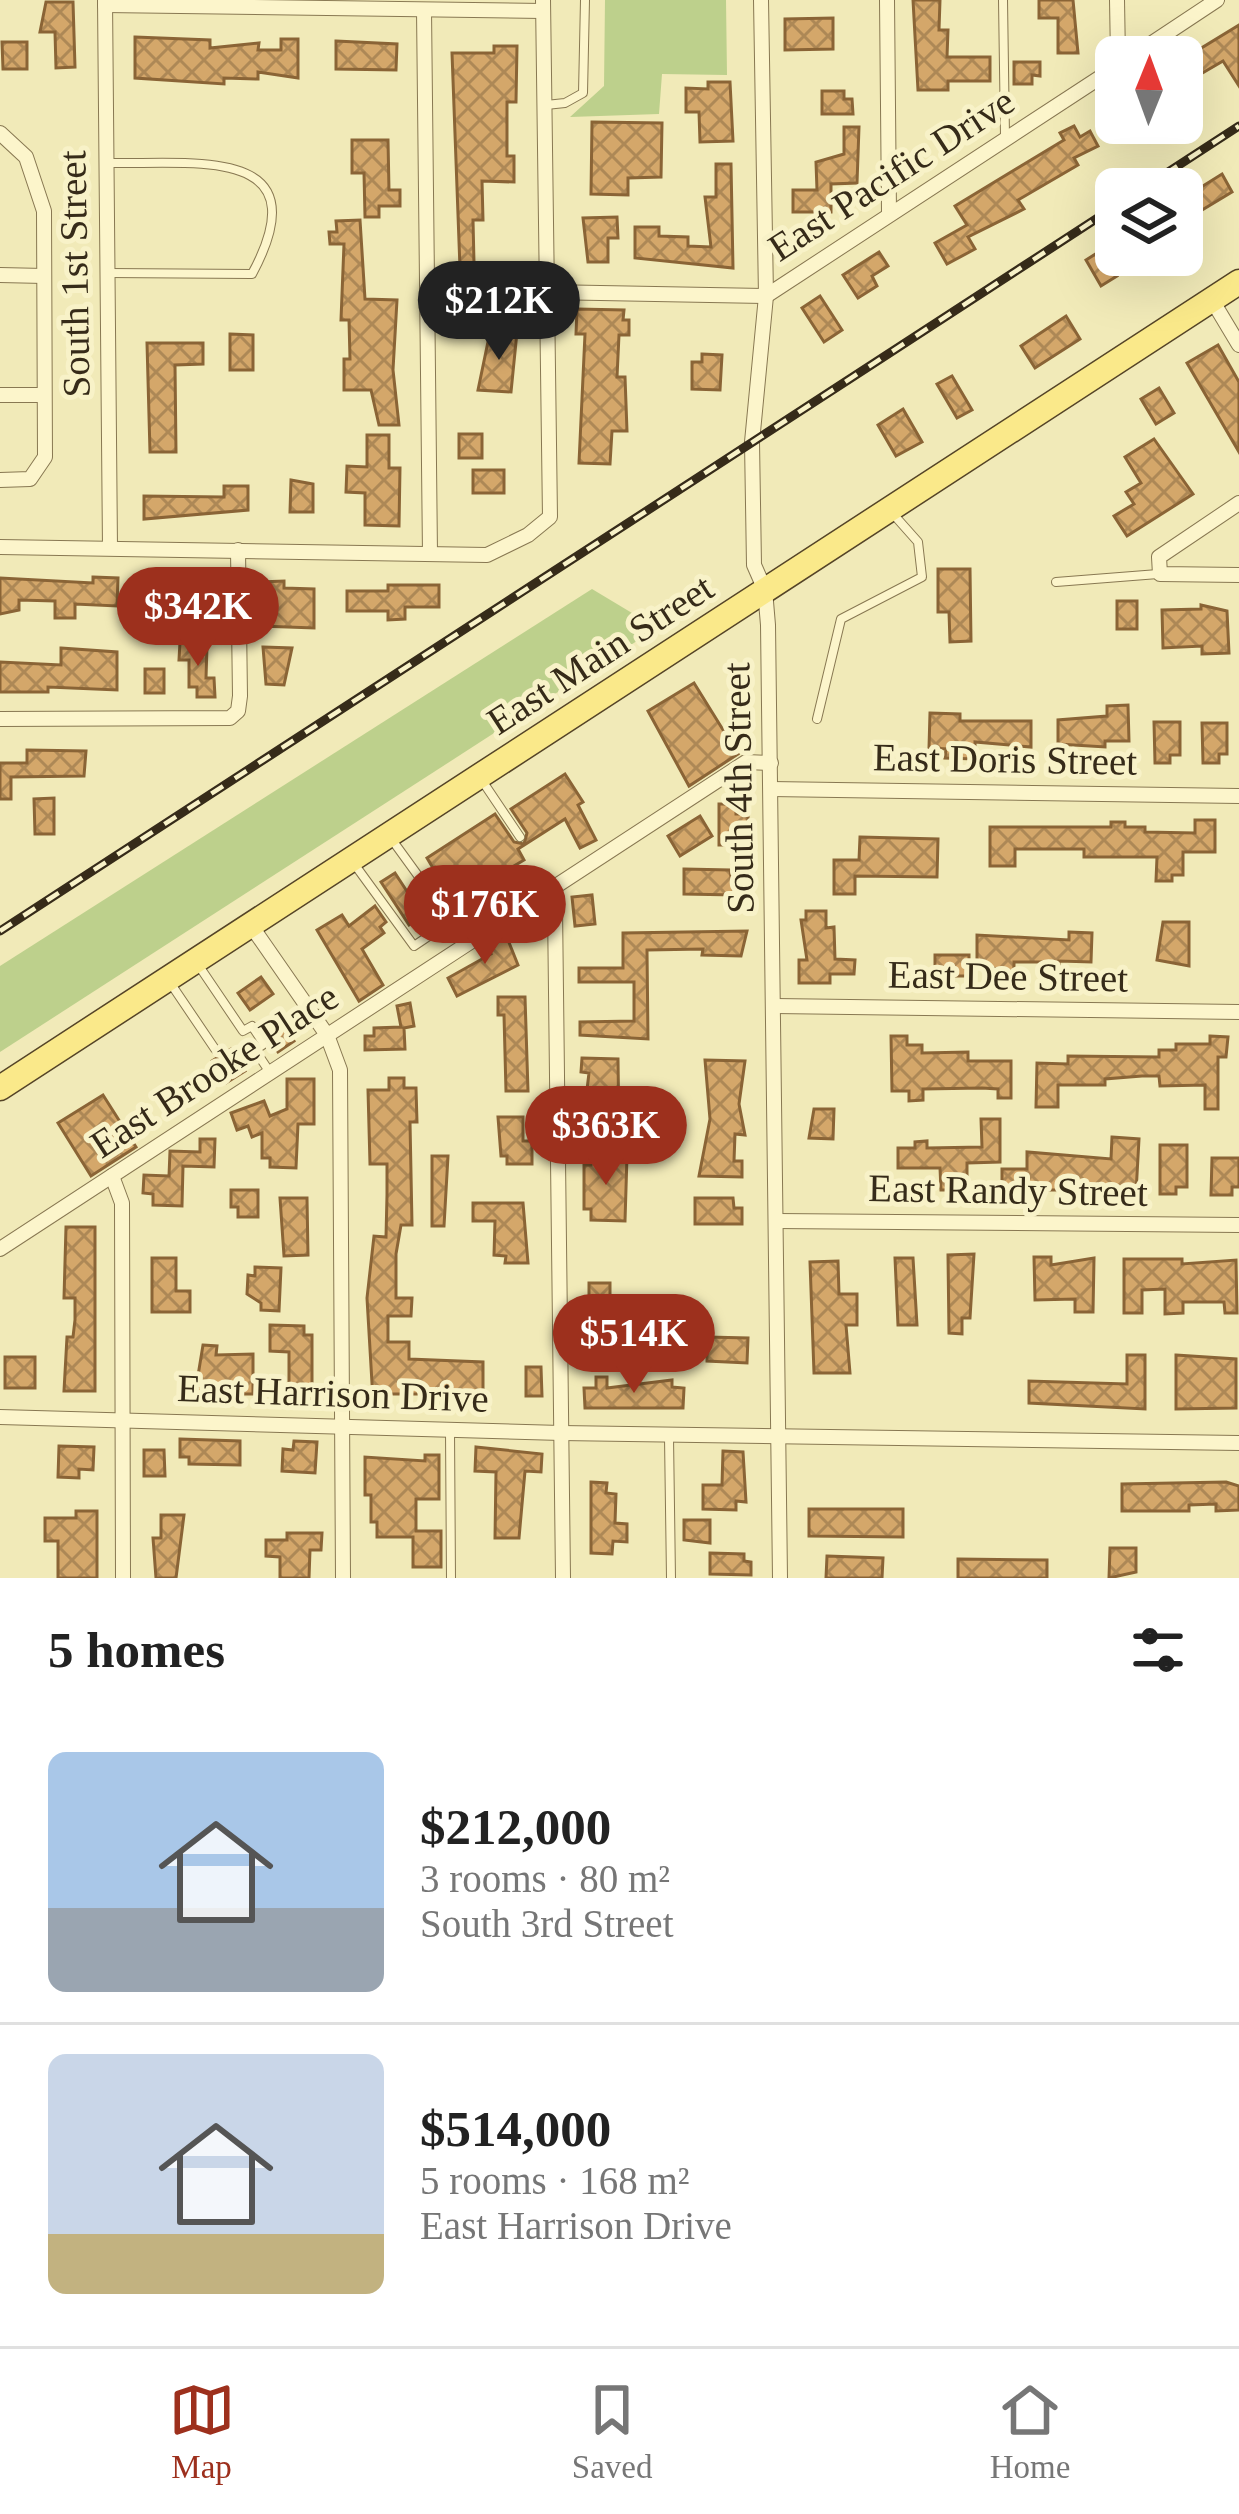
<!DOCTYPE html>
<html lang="en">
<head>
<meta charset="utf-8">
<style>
  :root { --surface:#fff; --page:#f6f6f6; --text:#222; --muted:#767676; --line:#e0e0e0; --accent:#9d301d }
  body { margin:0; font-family:Georgia,serif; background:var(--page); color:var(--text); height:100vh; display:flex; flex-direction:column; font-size:45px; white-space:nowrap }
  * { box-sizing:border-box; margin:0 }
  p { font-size:39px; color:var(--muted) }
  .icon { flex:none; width:66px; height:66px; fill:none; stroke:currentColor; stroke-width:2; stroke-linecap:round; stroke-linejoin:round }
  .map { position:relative; height:1578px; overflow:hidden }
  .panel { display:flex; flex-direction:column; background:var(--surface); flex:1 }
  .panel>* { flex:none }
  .needle { width:78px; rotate:1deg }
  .fabs { position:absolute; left:1095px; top:36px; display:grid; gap:24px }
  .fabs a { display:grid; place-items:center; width:108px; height:108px; border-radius:18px; background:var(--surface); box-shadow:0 12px 48px #0002; font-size:60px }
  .price { position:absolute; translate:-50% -102px; padding:0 27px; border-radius:42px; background:var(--accent); color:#fff; font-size:39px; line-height:78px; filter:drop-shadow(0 3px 6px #0008) }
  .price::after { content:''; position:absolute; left:50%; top:72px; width:36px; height:27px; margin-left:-18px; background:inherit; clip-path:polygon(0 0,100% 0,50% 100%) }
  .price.on { background:#222; color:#fff }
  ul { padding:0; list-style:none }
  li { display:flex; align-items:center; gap:36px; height:300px; padding:0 48px }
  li+li { border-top:3px solid var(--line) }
  li span { display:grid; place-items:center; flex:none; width:336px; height:240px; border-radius:18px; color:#555 }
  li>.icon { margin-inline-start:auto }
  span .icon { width:144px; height:144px; fill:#fffc; stroke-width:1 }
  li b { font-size:51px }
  h2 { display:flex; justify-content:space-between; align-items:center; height:144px; padding:0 48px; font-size:51px }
  .tab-bar { display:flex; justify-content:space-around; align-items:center; height:168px; border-top:3px solid var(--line); background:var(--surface); font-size:33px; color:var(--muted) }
  .tab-bar a { display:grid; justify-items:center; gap:6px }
  .tab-bar .on { color:var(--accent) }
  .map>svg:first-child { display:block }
  .green { fill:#bdd08c }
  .building { fill:url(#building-cross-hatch); stroke:#8a6436; stroke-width:3 }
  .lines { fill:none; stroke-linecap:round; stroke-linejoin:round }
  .service-casing { stroke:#887852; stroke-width:10 }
  .minor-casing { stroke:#887852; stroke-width:16 }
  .primary-casing { stroke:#554427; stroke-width:27 }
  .service { stroke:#fcf5cb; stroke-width:8 }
  .minor { stroke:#fcf5cb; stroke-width:14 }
  .primary { stroke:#fae98a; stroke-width:24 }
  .rail-casing { stroke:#362b19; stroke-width:9 }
  .rail { stroke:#f8f2c8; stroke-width:4.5; stroke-dasharray:14; stroke-linecap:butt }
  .labels { text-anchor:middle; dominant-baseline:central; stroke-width:10; stroke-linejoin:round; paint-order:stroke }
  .street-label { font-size:39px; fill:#362b19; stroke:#f8f2c8 }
</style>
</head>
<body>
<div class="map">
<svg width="1239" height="1578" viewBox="0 0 1239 1578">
  <defs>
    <pattern id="building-cross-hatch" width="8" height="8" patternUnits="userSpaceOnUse" patternTransform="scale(3)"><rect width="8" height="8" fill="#d4a76a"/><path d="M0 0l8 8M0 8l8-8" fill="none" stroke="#ad8856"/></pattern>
  </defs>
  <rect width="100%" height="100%" fill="#f1eab8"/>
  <g class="green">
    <path d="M605,0H726L727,75L662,74L659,114L570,117L604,86Z"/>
    <path d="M592,589L657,628L0,1052V966Z"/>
  </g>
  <g class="building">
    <path d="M913,0H940L939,30H948L947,57H990V81H948V90H918Z"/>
    <path d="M1039,0H1073L1078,53H1058V18H1039Z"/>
    <path d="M46,2H73L75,67L56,68L55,32H40Z"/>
    <path d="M833,18V49L785,50V19Z"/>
    <path d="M1239,25V86L1223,61L1182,85V52L1195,44L1198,50Z"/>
    <path d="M135,37L210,40V48L259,43L258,50H281V39H298V78L258,72V79L224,78V84L135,78Z"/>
    <path d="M336,41L397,44L396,70L336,69Z"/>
    <path d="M2,42H27V69H3Z"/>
    <path d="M494,46H517L516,102H507V156H514V182L482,181L483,220H473L474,263H515V286L488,285V322H462L452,53H494Z"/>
    <path d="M1014,62H1040V76L1032,75V84H1014Z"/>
    <path d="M708,82H730L733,141L700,142L699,112H686V88L708,89Z"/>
    <path d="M822,91H844V99H852L853,114H822Z"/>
    <path d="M592,122L662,123L661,177L628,178V195L591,194Z"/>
    <path d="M1074,126L1080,137L1090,131L1098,146L1074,158L1078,165L1018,200L1024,209L968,237L975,249L947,264L935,243L967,225L955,206L1064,140L1060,133Z"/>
    <path d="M844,127H859L857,183L831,184V212H793V190H817L816,162L844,154Z"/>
    <path d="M352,140H388L389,190H400V206H379V217H365L364,173H352Z"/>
    <path d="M716,164H731L733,268L635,258V227H659V236L688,237V246L711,247L705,197H716Z"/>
    <path d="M1222,174L1232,192L1182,222V199Z"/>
    <path d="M617,217L618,238H608V262H588L583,218Z"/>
    <path d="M360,220L365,299L397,300L393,370L399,425H379L371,390H344V359H350L349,320H341L344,244H330L329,232H337L336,221Z"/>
    <path d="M1116,241V255H1135L1112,268L1117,276L1101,286L1086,260Z"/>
    <path d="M879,252L888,266L872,276L877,286L858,298L843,275Z"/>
    <path d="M820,296L842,330L824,342L802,308Z"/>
    <path d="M577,309L624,310L623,320H629V335H619L617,377H625L627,431H612L610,464L579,463L585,334H576Z"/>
    <path d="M1066,316L1080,339L1035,368L1021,346Z"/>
    <path d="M490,332H517L511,392L478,390Z"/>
    <path d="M230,334L253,335V370H230Z"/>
    <path d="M147,343H203V364L175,365L176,452H150Z"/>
    <path d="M1218,345L1239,382V452L1187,363Z"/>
    <path d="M702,354L722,355L720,390L692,389V362H702Z"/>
    <path d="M952,376L972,410L957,418L937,384Z"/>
    <path d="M1159,388L1174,413L1156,424L1141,399Z"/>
    <path d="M903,409L922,442L896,456L878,425Z"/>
    <rect x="459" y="434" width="23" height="24"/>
    <path d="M367,435H389V468H400L399,526L365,525V493L346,492L347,466L367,467Z"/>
    <path d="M1154,439L1193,494L1127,536L1114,516L1134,504L1126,492L1141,483L1125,457Z"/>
    <rect x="473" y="470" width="31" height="23"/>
    <path d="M291,480L313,484V512H290Z"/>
    <path d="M224,486H248V510L144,519V496L224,497Z"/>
    <path d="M938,569H970L971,641L950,642L949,612H938Z"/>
    <path d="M93,577L118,578L117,606L75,604V618H55V601L19,600V610L0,614V578L93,583Z"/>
    <path d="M156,581H214V624L189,626V602H157Z"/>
    <path d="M284,581V588L314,589V628L260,626V582Z"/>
    <path d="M388,585H439V607H405V619L388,620V611H347V591H388Z"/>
    <rect x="1117" y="601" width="20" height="28"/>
    <path d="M1201,605L1227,611L1229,653L1202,654V646L1163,648L1162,610L1201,609Z"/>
    <path d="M180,642L207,646L206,678H214L215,697H197V687H189V660H179Z"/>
    <path d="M263,647L292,648L284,685L266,684Z"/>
    <path d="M61,648L117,652V690L48,687V692H0V662L61,665Z"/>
    <rect x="145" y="669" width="19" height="24"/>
    <path d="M694,683L738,754L689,786L648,711Z"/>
    <path d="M1128,705L1129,741H1105V747L1058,744V720L1107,716V706Z"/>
    <path d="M930,713L960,714V721H1031V747L975,742V759L945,758L946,749L929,748Z"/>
    <path d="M1154,722H1180V755H1170V763H1155Z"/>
    <path d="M1202,723H1227V754H1219V763H1203Z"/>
    <path d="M27,750L86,751L84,776L11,777V799H0V763H27Z"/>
    <path d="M565,774L583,802L578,805L596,840L580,848L565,819L518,849L524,860L494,878L490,871L449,895L427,858L495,814L514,842L524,844L527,833L511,809Z"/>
    <path d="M54,798V834H35L34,799Z"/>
    <path d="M719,804H736V814H748V845H719Z"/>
    <path d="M700,816L712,836L680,856L668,836Z"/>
    <path d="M1195,820H1215V852H1183V875H1172V881H1156L1157,857H1084V849H1015V866H990V827H1111V822H1125V827H1145V832L1195,833Z"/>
    <path d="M860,837L938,839L937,877L855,876V894H834V860H859Z"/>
    <path d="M684,869L730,870L734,895L684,894Z"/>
    <path d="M395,873L423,916L409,925L381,882Z"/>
    <path d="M592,895L595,924L575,926L572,897Z"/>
    <path d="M375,906L386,922L380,927L384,933L362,949L383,985L359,1001L317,930L342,915L349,926Z"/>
    <path d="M806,911H826V928L834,927L835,959L855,960L854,974H830V983H799V960H807L801,920H806Z"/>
    <path d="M1163,922H1189V966L1157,960Z"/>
    <path d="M747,931L741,956L702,955L703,949L647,950L648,1039L580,1035V1022L634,1021V982H579V968H623V933Z"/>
    <path d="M1069,932L1092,933L1091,962L1059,961V970H1047V962H1014V971L977,966V935L1069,940Z"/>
    <path d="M506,935L518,965L457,996L448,978L491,954L487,946Z"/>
    <rect x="935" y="955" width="34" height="21"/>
    <path d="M261,977L273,994L250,1010L238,993Z"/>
    <path d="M498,997H525L528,1091H506L504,1015H498Z"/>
    <path d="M410,1003L414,1026L404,1028L405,1049L365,1050V1036H374V1028L401,1027L397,1006Z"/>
    <path d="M279,1017L294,1041L278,1052L263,1028Z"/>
    <path d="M891,1036H907V1045H922V1053L968,1052V1061H1011V1098H998V1089L982,1088L923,1089V1100L909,1101V1091H892Z"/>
    <path d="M1210,1036L1228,1037L1226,1057H1218V1109H1205V1085L1160,1086L1159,1076H1142L1105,1079V1085H1058V1107H1036L1037,1063L1068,1064V1056L1159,1057V1050H1176V1044H1210Z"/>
    <path d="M231,1049L245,1071L226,1083L212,1061Z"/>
    <path d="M582,1058L618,1059L619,1132L582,1131L589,1073L581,1072Z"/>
    <path d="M705,1060L745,1061L739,1104L745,1135L735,1134L734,1161H742V1177L699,1176L710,1119Z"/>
    <path d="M389,1078H404V1088H416L417,1122H410L412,1225H401L396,1254V1298H412L411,1316H388V1342H409V1359L483,1362V1399L423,1400V1394H389V1400H373L367,1298L374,1236L386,1237L387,1195V1164H370L368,1090H389Z"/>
    <path d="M287,1079H314V1124H298L296,1168L270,1167V1158H262V1133L252,1137L248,1126L237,1130L231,1113L264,1101L270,1116L287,1109Z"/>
    <path d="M103,1095L136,1147L91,1176L58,1123Z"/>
    <path d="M814,1109H834L833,1139L809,1138Z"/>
    <path d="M498,1117H523V1141H532V1164H507V1156H501Z"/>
    <path d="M981,1119H1000V1162L967,1163V1182H956V1190H941L940,1168H898V1148H915V1142L927,1141V1148L982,1147Z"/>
    <path d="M1112,1137L1139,1139L1136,1193L1089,1191V1197L1064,1196V1190H1002V1169H1027V1152L1111,1159Z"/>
    <path d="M200,1139H215L214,1167L183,1166L182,1206L153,1205V1194L143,1193L144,1175L169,1176L170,1151L200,1152Z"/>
    <path d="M1160,1145H1187V1187H1176V1194H1160Z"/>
    <path d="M592,1155L627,1156L625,1221L591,1220V1209H584V1165H591Z"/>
    <path d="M432,1156H448L444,1226H432Z"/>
    <path d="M1212,1158H1239V1187H1232V1195H1211Z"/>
    <path d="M231,1190H258V1217H238V1207H231Z"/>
    <path d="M280,1198H307L308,1255L284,1256Z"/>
    <path d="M695,1198H733L734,1208H742V1224H695Z"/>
    <path d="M473,1203H523L528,1263H505L506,1256L494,1255L495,1221H473Z"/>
    <path d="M66,1227H95V1391H64L67,1337H73L75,1320V1298H64Z"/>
    <path d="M974,1254L970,1318H962V1334L949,1333L948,1255Z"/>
    <path d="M1034,1257H1051V1265L1094,1258L1093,1312H1075V1299L1035,1300Z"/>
    <path d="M152,1258H176V1291H190V1312H152Z"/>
    <path d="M895,1258H913L917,1325H898Z"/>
    <path d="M1124,1259H1182V1264L1236,1260L1237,1313H1225L1224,1302H1183V1313L1165,1314V1289L1142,1290V1313H1124Z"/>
    <path d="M838,1261L839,1294H857V1325H846L850,1373H814L810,1262Z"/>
    <path d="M255,1267L281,1268L279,1311L261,1310V1303L247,1294L248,1275L255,1276Z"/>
    <path d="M589,1283H610V1332H620V1351H584L579,1300H589Z"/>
    <path d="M636,1304L653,1305L651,1341L635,1340Z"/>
    <path d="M270,1325L304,1326V1335H312V1400H281V1384H289V1352L270,1351Z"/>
    <path d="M707,1337L748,1338L747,1363L707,1361Z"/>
    <path d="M203,1345L217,1346L216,1355L253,1354V1394H195Z"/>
    <path d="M1127,1355H1145V1409L1029,1403V1381L1127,1384Z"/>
    <path d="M1176,1355L1236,1359V1408L1176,1409Z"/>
    <rect x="5" y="1357" width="30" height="31"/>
    <path d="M526,1367H541L542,1396H526Z"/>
    <path d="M596,1377H607V1388L672,1380V1387L684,1388L683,1408H585L584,1388H596Z"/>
    <path d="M180,1439L240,1441V1465L189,1464V1457H180Z"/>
    <path d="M294,1441L317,1442L315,1473L282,1471L283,1449L293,1450Z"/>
    <path d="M59,1446L94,1447L93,1470L79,1469V1478L58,1477Z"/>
    <path d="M476,1447L542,1454L541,1472L525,1471L519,1538H495L496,1472L475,1471Z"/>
    <path d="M144,1450H164L165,1476H144Z"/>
    <path d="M723,1451L743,1452L746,1502L736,1501V1510L703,1509V1485H722Z"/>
    <path d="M425,1455H439V1499H416V1531H441V1567H413V1537H377V1522H371V1495H365V1457L425,1461Z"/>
    <path d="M591,1482L607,1483L606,1493L616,1494L615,1523L627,1524V1542L613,1541L612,1554L591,1553Z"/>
    <path d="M1226,1482L1239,1486V1510L1216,1511V1504L1189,1505V1511H1122V1484Z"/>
    <path d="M809,1509H903V1537L809,1536Z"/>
    <path d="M76,1511H97V1578H58V1541H45V1518H76Z"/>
    <path d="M161,1515H184L176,1578H156L153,1538H161Z"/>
    <path d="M684,1520H710V1543L684,1540Z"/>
    <path d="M287,1533H322L321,1550H310L309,1578H280V1557L266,1556V1540H287Z"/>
    <path d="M1110,1548H1136V1572L1109,1578Z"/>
    <path d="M710,1553L744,1554V1561L751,1562V1575L710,1574Z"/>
    <path d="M827,1556L883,1558L882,1578H826Z"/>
    <path d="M958,1559L1047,1560V1578H958Z"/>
  </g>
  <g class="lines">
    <defs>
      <g id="service">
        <path d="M1003,0L1005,136"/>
        <path d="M546,105L565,103L583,93L585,0"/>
        <path d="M106,163C190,165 323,143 252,274L108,273"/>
        <path d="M1056,582L1158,574"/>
        <path d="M817,719L841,619L922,577L918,542L894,515"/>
        <path d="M483,782L520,837"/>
        <path d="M355,865L414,946L451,921L390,837"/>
        <path d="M199,966L243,1031L252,1026L264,1044L255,1050L269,1071"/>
        <path d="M169,981L215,1049"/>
        <path d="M450,1431L451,1578"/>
        <path d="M669,1437L671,1578"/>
      </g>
      <g id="minor">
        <path d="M105,0L110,548"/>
        <path d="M761,0L766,296L752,442L754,565L765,590L768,625L780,1578"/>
        <path d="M887,0L889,212"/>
        <path d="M1117,0L1118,57"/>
        <path d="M105,5L543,11"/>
        <path d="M424,10L430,554"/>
        <path d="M1131,57L1217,0"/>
        <path d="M0,133L26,157L44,211L45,457L30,479L0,480"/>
        <path d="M0,275L44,276"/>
        <path d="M546,292L766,296L1116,67"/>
        <path d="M1212,300L1239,345"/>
        <path d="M0,395H44"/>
        <path d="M1239,503L1159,557L1160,574L1239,575"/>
        <path d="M0,547L487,555L528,535L550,517L543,0"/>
        <path d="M0,719L230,718L238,711L240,696L238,550"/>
        <path d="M771,789L1239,796"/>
        <path d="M547,890L555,908L563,1578"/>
        <path d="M250,924L327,1035L340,1070L343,1578"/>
        <path d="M775,1006L1239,1012"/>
        <path d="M112,1176L122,1203L123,1578"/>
        <path d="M777,1221L1239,1225"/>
        <path d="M0,1249L746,762L771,763"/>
        <path d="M0,1417L561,1433L1239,1443"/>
      </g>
      <path id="primary" d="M0,1088L1239,282"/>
    </defs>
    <use href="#service" class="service-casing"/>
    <use href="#minor" class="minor-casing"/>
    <use href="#primary" class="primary-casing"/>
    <use href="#service" class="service"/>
    <use href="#minor" class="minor"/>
    <use href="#primary" class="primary"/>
    <defs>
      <g id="rail">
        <path d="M1142,189L1239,126"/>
        <path d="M0,931L1116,206"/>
      </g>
    </defs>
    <use href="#rail" class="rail-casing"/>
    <use href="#rail" class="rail"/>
  </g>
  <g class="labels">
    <g class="street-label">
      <text transform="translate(891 174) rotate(-33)">East Pacific Drive</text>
      <text transform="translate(74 274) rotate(-91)">South 1st Street</text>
      <text transform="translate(600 654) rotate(-33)">East Main Street</text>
      <text transform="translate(1005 759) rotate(1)">East Doris Street</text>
      <text transform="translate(738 788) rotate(-91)">South 4th Street</text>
      <text transform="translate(1008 976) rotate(1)">East Dee Street</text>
      <text transform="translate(214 1070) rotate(-33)">East Brooke Place</text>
      <text transform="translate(1008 1190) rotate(1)">East Randy Street</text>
      <text transform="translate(333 1393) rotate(2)">East Harrison Drive</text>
    </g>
  </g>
</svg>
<div class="fabs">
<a><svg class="needle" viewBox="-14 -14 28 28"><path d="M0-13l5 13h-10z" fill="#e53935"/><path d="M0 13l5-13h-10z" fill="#767676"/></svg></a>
<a><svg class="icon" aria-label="layers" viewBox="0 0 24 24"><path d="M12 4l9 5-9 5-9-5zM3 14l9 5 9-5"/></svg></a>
</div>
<b class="price on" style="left:499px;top:363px">$212K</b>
<b class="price" style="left:198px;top:669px">$342K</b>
<b class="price" style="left:485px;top:967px">$176K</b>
<b class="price" style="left:606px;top:1188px">$363K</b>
<b class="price" style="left:634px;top:1396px">$514K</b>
</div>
<section class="panel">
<h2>5 homes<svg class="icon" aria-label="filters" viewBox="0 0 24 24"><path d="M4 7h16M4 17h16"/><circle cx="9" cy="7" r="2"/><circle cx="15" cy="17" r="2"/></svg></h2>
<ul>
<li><span style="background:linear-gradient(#a9c7e8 65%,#9aa5b1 0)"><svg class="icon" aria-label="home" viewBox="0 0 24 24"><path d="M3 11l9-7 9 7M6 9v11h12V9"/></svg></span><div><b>$212,000</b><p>3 rooms · 80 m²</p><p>South 3rd Street</p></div></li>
<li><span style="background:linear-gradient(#c9d6e8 75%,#c2b280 0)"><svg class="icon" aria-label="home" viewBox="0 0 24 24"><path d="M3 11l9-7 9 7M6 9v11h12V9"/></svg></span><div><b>$514,000</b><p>5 rooms · 168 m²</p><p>East Harrison Drive</p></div></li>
</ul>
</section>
<nav class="tab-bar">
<a class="on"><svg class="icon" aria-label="map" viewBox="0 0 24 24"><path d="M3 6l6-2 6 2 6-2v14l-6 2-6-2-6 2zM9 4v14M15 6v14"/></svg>Map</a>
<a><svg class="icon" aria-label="saved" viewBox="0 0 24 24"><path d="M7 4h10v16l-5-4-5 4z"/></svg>Saved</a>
<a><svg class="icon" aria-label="home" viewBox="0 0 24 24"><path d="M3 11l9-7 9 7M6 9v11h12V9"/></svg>Home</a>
</nav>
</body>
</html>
